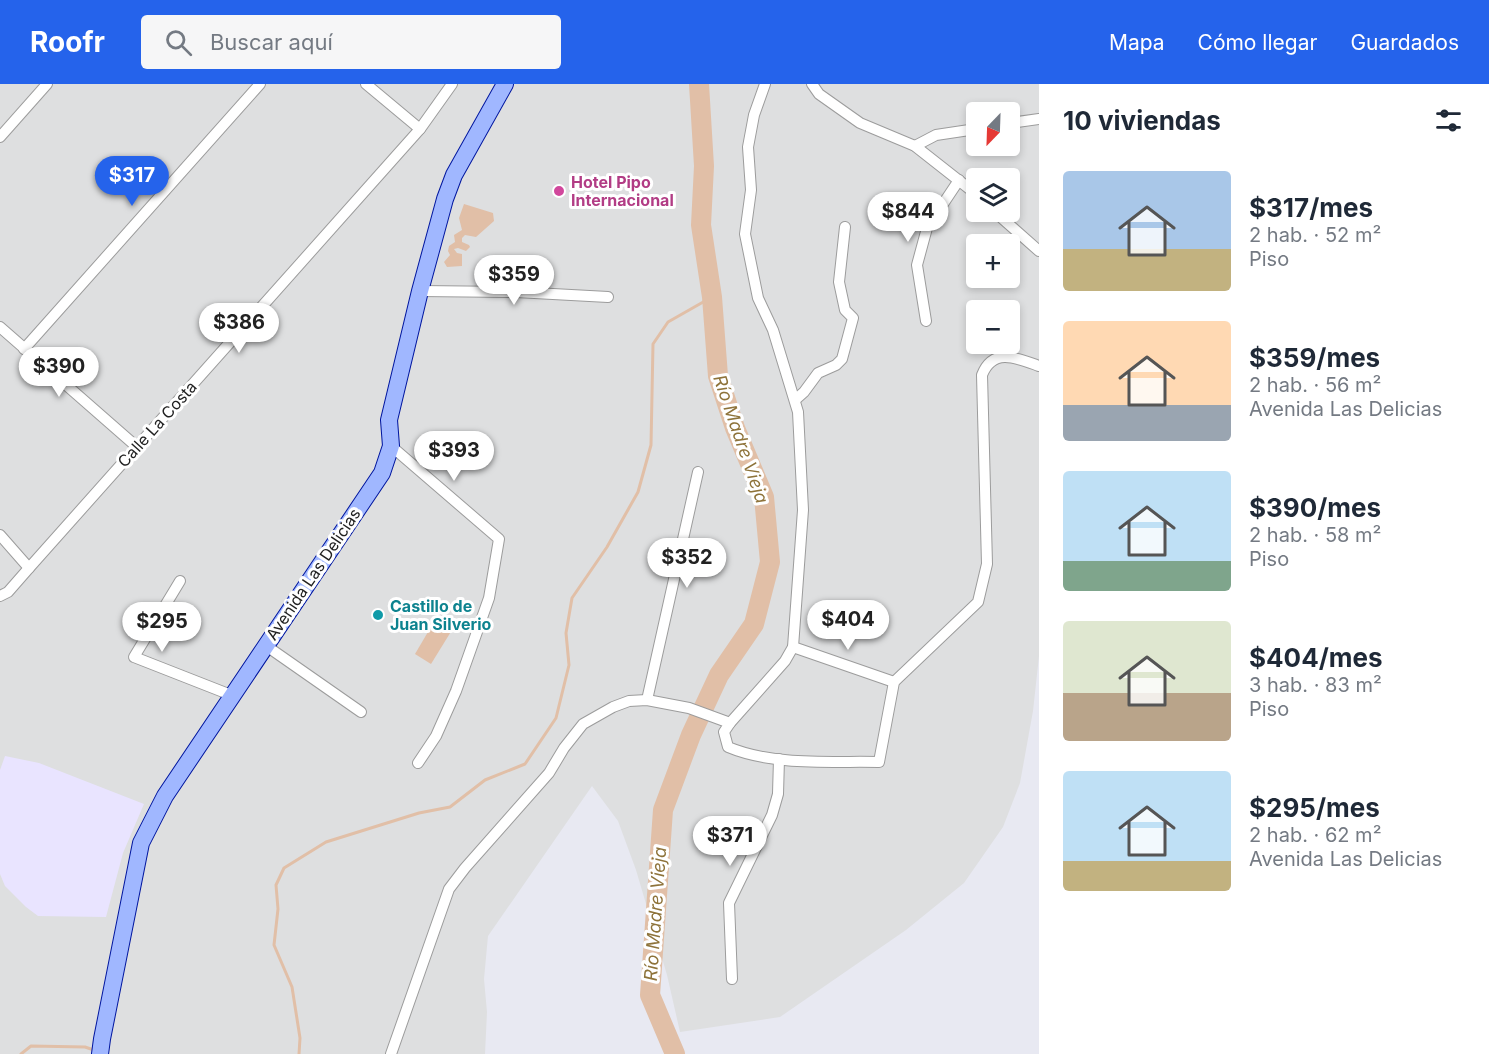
<!DOCTYPE html>
<html lang="es">
<head>
<meta charset="utf-8">
<style>
  :root { --surface:#fff; --page:#f6f6f7; --text:#1f2937; --muted:#747a83; --accent:#2563eb }
  body { margin:0; font-family:Inter,sans-serif; background:var(--page); color:var(--text); height:100vh; display:flex; flex-direction:column; font-size:22px; white-space:nowrap }
  * { box-sizing:border-box; margin:0 }
  p { font-size:20px; color:var(--muted) }
  .icon { flex:none; width:33px; height:33px; fill:none; stroke:currentColor; stroke-width:2; stroke-linecap:round; stroke-linejoin:round }
  .map { position:relative; flex:1; overflow:hidden }
  .side { display:flex; flex-direction:column; background:var(--surface); width:450px }
  .side>* { flex:none }
  .needle { width:39px; rotate:203deg }
  .fabs { position:absolute; left:966px; top:18px; display:grid; gap:12px }
  .fabs a { display:grid; place-items:center; width:54px; height:54px; border-radius:6px; background:var(--surface); box-shadow:0 3px 9px #0003; font-size:30px }
  .price { position:absolute; translate:-50% -51px; padding:0 14px; border-radius:21px; background:#fff; color:#222; font-size:20px; line-height:39px; filter:drop-shadow(0 2px 3px #0008) }
  .price::after { content:''; position:absolute; left:50%; top:36px; width:18px; height:14px; margin-left:-9px; background:inherit; clip-path:polygon(0 0,100% 0,50% 100%) }
  .price.selected { background:var(--accent); color:#fff }
  ul { padding:0; list-style:none }
  li { display:flex; align-items:center; gap:18px; height:150px; padding:0 24px }
  li span { display:grid; place-items:center; flex:none; width:168px; height:120px; border-radius:6px; color:#555 }
  li>.icon { margin-inline-start:auto }
  span .icon { width:72px; height:72px; fill:#fffc; stroke-width:1 }
  li b { font-size:26px }
  h2 { display:flex; justify-content:space-between; align-items:center; height:72px; padding:0 24px; font-size:26px }
  header { display:flex; align-items:center; gap:36px; box-sizing:border-box; height:84px; padding:0 30px; background:var(--accent); color:#fff }
  header strong { font-size:28px }
  nav { display:flex; gap:33px; margin-inline-start:auto; font-size:21px }
  .search { width:420px; height:54px; background:var(--page); display:flex; align-items:center; gap:15px; box-sizing:border-box; padding:0 21px; border-radius:6px; color:var(--muted); font-size:22px }
  main { display:flex; flex:1; min-height:0 }
  .map>svg:first-child { display:block }
  .residential { fill:#dedfe0; fill-rule:evenodd }
  .education { fill:#e9e4ff }
  .water { fill:#e1bfa7 }
  .lines { fill:none; stroke-linecap:round; stroke-linejoin:round }
  .stream { stroke:#e1bfa7; stroke-width:3 }
  .river { stroke:#e1bfa7; stroke-width:20 }
  .minor-casing { stroke:#9c9c9c; stroke-width:12 }
  .primary-casing { stroke:#00169f; stroke-width:18 }
  .minor { stroke:#fff; stroke-width:10 }
  .primary { stroke:#a0b7ff; stroke-width:16 }
  .hotel-dot { fill:#d1479c; stroke:#fff; stroke-width:2 }
  .culture-dot { fill:#0f9aa8; stroke:#fff; stroke-width:2 }
  .labels { text-anchor:middle; dominant-baseline:central; stroke-width:6; stroke-linejoin:round; paint-order:stroke }
  .hotel-label { font-size:16px; font-weight:bold; fill:#b23c85; stroke:#fff; text-anchor:start }
  .street-label { font-size:16px; fill:#222; stroke:#fff }
  .culture-label { font-size:16px; font-weight:bold; fill:#0d838f; stroke:#fff; text-anchor:start }
  .water-label { font-size:18px; font-style:italic; fill:#8e733a; stroke:#fff }
</style>
</head>
<body>
<header>
<strong>Roofr</strong>
<div class="search"><svg class="icon" aria-label="search" viewBox="0 0 24 24"><circle cx="10" cy="10" r="6"/><path d="M15 15l6 6"/></svg>Buscar aquí</div>
<nav><a>Mapa</a><a>Cómo llegar</a><a>Guardados</a></nav>
</header>
<main>
<div class="map">
<svg width="1039" height="970" viewBox="0 0 1039 970">
  <rect width="100%" height="100%" fill="#e8e9f2"/>
  <path class="residential" d="M0,0H1039V572L1033,627L1020,699L1003,743L964,799L906,846L780,933L680,948L667,891L636,786L618,737L592,702L488,852L484,895L487,928L485,970H0ZM976,28H1010V62H976ZM976,94H1010V128H976ZM976,160H1010V194H976ZM976,226H1010V260H976Z"/>
  <path class="education" d="M5,672L39,679L144,720L123,769L106,833L38,832L26,823L5,802L0,790V686Z"/>
  <g class="water">
    <path d="M464,120L493,129L494,137L476,153L465,151L462,154V158L469,161L470,163L466,167L458,164L454,165L457,169L462,170V182L447,183L444,178L450,171L448,167L449,162L455,158L454,151L462,146L459,134Z"/>
    <path d="M435,536L452,546L431,580L415,570Z"/>
  </g>
  <g class="lines">
    <g class="stream">
      <path d="M21,970L31,962L85,963L94,966"/>
      <path d="M299,970L300,954L292,903L274,861L278,825L276,801L284,784L326,758L419,729L450,723L485,696L525,680L556,634L569,581L566,549L572,514L607,463L638,408L651,361L653,260L668,238L712,213"/>
    </g>
    <path class="river" d="M675,970L650,911L663,726L691,651L719,591L754,540L770,478L764,413L735,344L718,292L712,213L701,141L704,82L699,0"/>
    <defs>
      <g id="minor">
        <path d="M366,0L420,45"/>
        <path d="M765,0L754,31L748,63L751,106L745,150L758,214L773,246L798,328L803,426L793,563L785,577L730,639L724,648L728,663C773,682 831,677 879,678L894,598L978,518L987,480L982,291C993,263 1017,274 1039,282"/>
        <path d="M812,0L819,10L860,39L915,62L976,110"/>
        <path d="M1010,39L1039,35"/>
        <path d="M0,53L47,0"/>
        <path d="M915,62L936,51L976,45"/>
        <path d="M995,128L1039,167"/>
        <path d="M420,207L516,208L608,213"/>
        <path d="M926,237L917,181L927,144L959,96"/>
        <path d="M0,243L137,363"/>
        <path d="M24,265L260,0"/>
        <path d="M795,316L804,308L818,289L836,281L842,275L853,234L845,226L839,198L845,143"/>
        <path d="M391,362L499,455L489,514L456,607L436,652L418,679"/>
        <path d="M0,451L29,484"/>
        <path d="M180,497L134,573L231,611"/>
        <path d="M0,512L8,508L29,484L420,45L452,0"/>
        <path d="M265,561L361,628"/>
        <path d="M793,563L894,598"/>
        <path d="M647,616L698,388"/>
        <path d="M732,895L729,819L772,731L778,710L779,675"/>
        <path d="M391,970L449,805L465,784L549,689L564,664L583,640L613,623L629,617L647,616L689,624L730,639"/>
      </g>
      <path id="primary" d="M100,970L102,955L141,759L165,712L382,389L391,362L389,336L420,207L445,115L454,91L505,0"/>
    </defs>
    <use href="#minor" class="minor-casing"/>
    <use href="#primary" class="primary-casing"/>
    <use href="#minor" class="minor"/>
    <use href="#primary" class="primary"/>
  </g>
  <circle class="hotel-dot" cx="559" cy="107" r="6"/>
  <circle class="culture-dot" cx="378" cy="531" r="6"/>
  <g class="labels">
    <g class="hotel-label">
      <text x="571" y="98">Hotel Pipo<tspan x="571" dy="18">Internacional</tspan></text>
    </g>
    <g class="street-label">
      <text transform="translate(157 340) rotate(-48)">Calle La Costa</text>
      <text transform="translate(313 490) rotate(-56)">Avenida Las Delicias</text>
    </g>
    <g class="culture-label">
      <text x="390" y="522">Castillo de<tspan x="390" dy="18">Juan Silverio</tspan></text>
    </g>
    <g class="water-label">
      <text transform="translate(741 355) rotate(71)">Río Madre Vieja</text>
      <text transform="translate(655 830) rotate(-86)">Río Madre Vieja</text>
    </g>
  </g>
</svg>
<div class="fabs">
<a><svg class="needle" viewBox="-14 -14 28 28"><path d="M0-13l5 13h-10z" fill="#e53935"/><path d="M0 13l5-13h-10z" fill="#747a83"/></svg></a>
<a><svg class="icon" aria-label="layers" viewBox="0 0 24 24"><path d="M12 4l9 5-9 5-9-5zM3 14l9 5 9-5"/></svg></a>
<a>+</a>
<a>−</a>
</div>
<b class="price selected" style="left:132px;top:123px">$317</b>
<b class="price" style="left:908px;top:159px">$844</b>
<b class="price" style="left:514px;top:222px">$359</b>
<b class="price" style="left:239px;top:270px">$386</b>
<b class="price" style="left:59px;top:314px">$390</b>
<b class="price" style="left:454px;top:398px">$393</b>
<b class="price" style="left:687px;top:505px">$352</b>
<b class="price" style="left:848px;top:567px">$404</b>
<b class="price" style="left:162px;top:569px">$295</b>
<b class="price" style="left:730px;top:783px">$371</b>
</div>
<section class="side">
<h2>10 viviendas<svg class="icon" aria-label="filters" viewBox="0 0 24 24"><path d="M4 7h16M4 17h16"/><circle cx="9" cy="7" r="2"/><circle cx="15" cy="17" r="2"/></svg></h2>
<ul>
<li><span style="background:linear-gradient(#a9c7e8 65%,#c2b280 0)"><svg class="icon" aria-label="home" viewBox="0 0 24 24"><path d="M3 11l9-7 9 7M6 9v11h12V9"/></svg></span><div><b>$317/mes</b><p>2 hab. · 52 m²</p><p>Piso</p></div></li>
<li><span style="background:linear-gradient(#ffd9b3 70%,#9aa5b1 0)"><svg class="icon" aria-label="home" viewBox="0 0 24 24"><path d="M3 11l9-7 9 7M6 9v11h12V9"/></svg></span><div><b>$359/mes</b><p>2 hab. · 56 m²</p><p>Avenida Las Delicias</p></div></li>
<li><span style="background:linear-gradient(#bfe0f5 75%,#7fa58c 0)"><svg class="icon" aria-label="home" viewBox="0 0 24 24"><path d="M3 11l9-7 9 7M6 9v11h12V9"/></svg></span><div><b>$390/mes</b><p>2 hab. · 58 m²</p><p>Piso</p></div></li>
<li><span style="background:linear-gradient(#dfe7d0 60%,#b9a48a 0)"><svg class="icon" aria-label="home" viewBox="0 0 24 24"><path d="M3 11l9-7 9 7M6 9v11h12V9"/></svg></span><div><b>$404/mes</b><p>3 hab. · 83 m²</p><p>Piso</p></div></li>
<li><span style="background:linear-gradient(#bfe0f5 75%,#c2b280 0)"><svg class="icon" aria-label="home" viewBox="0 0 24 24"><path d="M3 11l9-7 9 7M6 9v11h12V9"/></svg></span><div><b>$295/mes</b><p>2 hab. · 62 m²</p><p>Avenida Las Delicias</p></div></li>
</ul>
</section>
</main>
</body>
</html>
